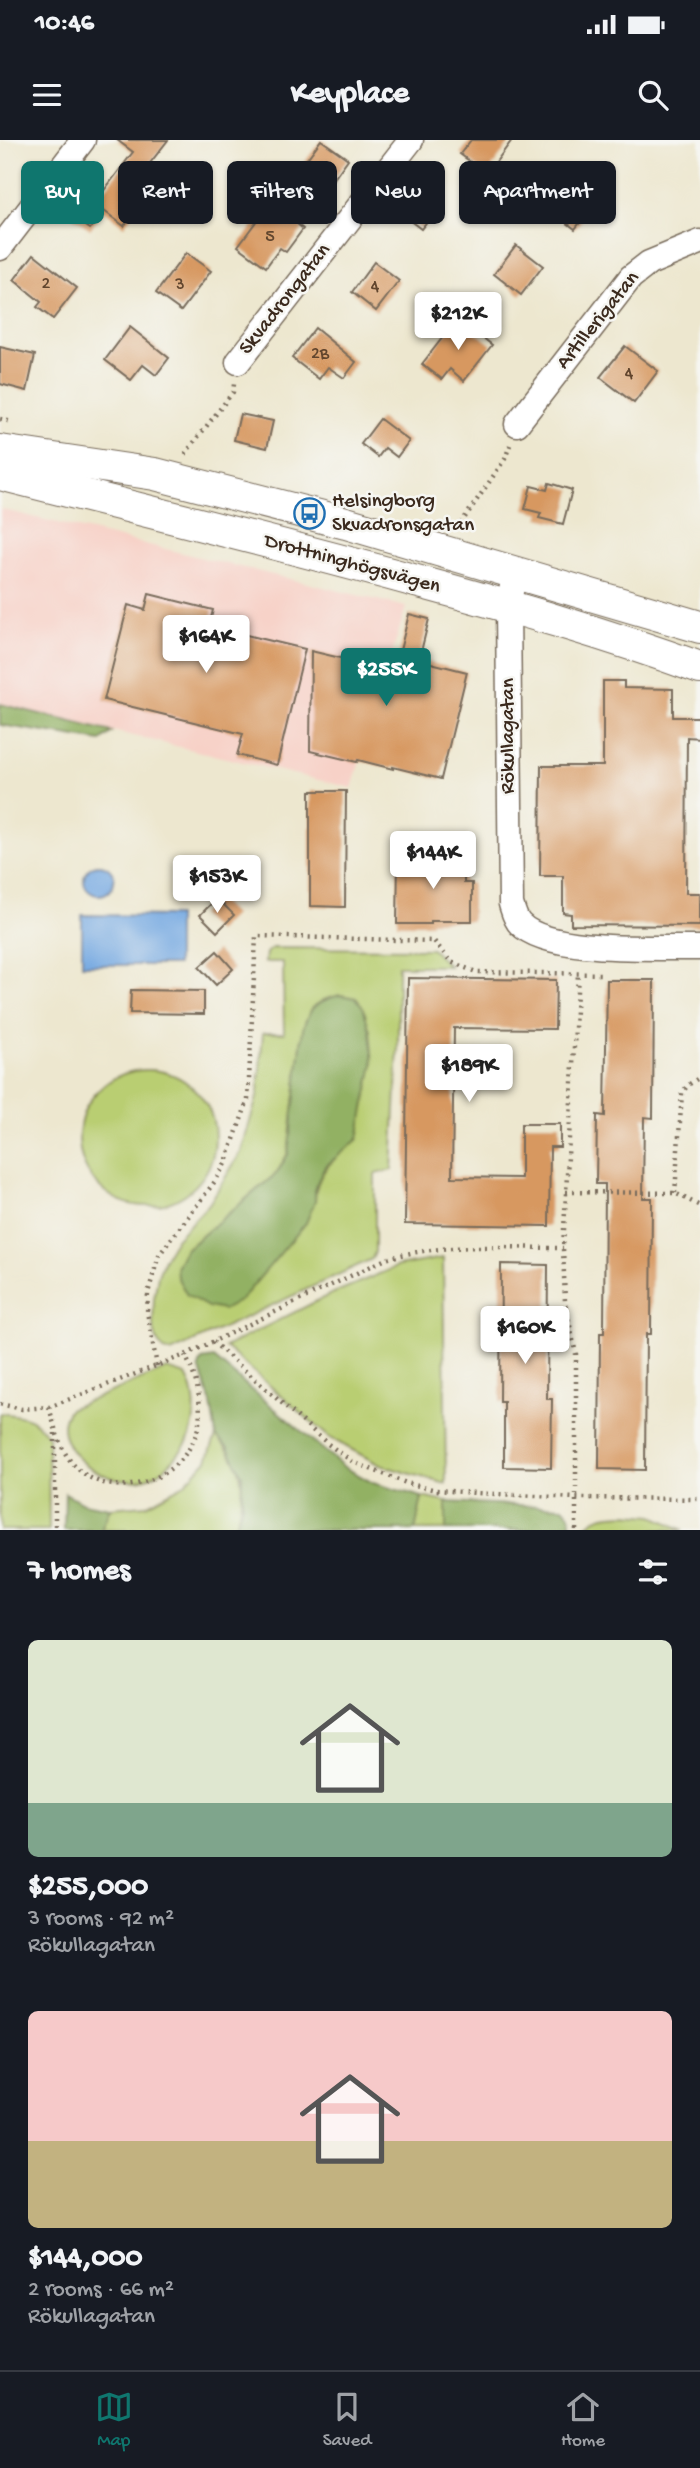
<!DOCTYPE html>
<html lang="en">
<head>
<meta charset="utf-8">
<style>
  :root { --surface:#171b24; --page:#20242c; --text:#f1f3f6; --muted:#9ea1a6; --line:#363941; --accent:#0f766e }
  body { margin:0; font-family:"Gochi Hand",sans-serif; background:var(--page); color:var(--text); height:100vh; display:flex; flex-direction:column; font-size:26px; white-space:nowrap }
  * { box-sizing:border-box; margin:0 }
  p { font-size:23px; color:var(--muted) }
  .icon { flex:none; width:38px; height:38px; fill:none; stroke:currentColor; stroke-width:2; stroke-linecap:round; stroke-linejoin:round }
  .map { position:relative; height:1390px; overflow:hidden }
  .panel { display:flex; flex-direction:column; background:var(--surface); flex:1 }
  .panel>* { flex:none }
  .banner { position:absolute; left:21px; top:21px; width:658px; height:63px; display:flex; gap:14px }
  .price { position:absolute; translate:-50% -60px; padding:0 16px; border-radius:7px; background:#fff; color:#222; font-size:23px; line-height:46px; filter:drop-shadow(0 2px 4px #0008) }
  .price::after { content:''; position:absolute; left:50%; top:42px; width:21px; height:16px; margin-left:-10px; background:inherit; clip-path:polygon(0 0,100% 0,50% 100%) }
  .price.selected { background:var(--accent); color:#fff }
  ul { padding:0; list-style:none }
  li { display:grid; align-content:center; gap:14px; height:371px; padding:0 28px }
  li span { display:grid; place-items:center; height:217px; border-radius:10px; color:#555 }
  li>.icon { margin-inline-start:auto }
  span .icon { width:126px; height:126px; fill:#fffc; stroke-width:1 }
  li b { font-size:30px }
  h2 { display:flex; justify-content:space-between; align-items:center; height:84px; padding:0 28px; font-size:30px }
  .tag { padding:0 24px; border-radius:10px; background:var(--surface); box-shadow:0 2px 5px #0004; font-size:24px; line-height:63px }
  .tag.selected { background:var(--accent); color:#fff }
  .status { display:flex; justify-content:space-between; align-items:center; height:49px; padding:0 35px; background:var(--surface); direction:ltr }
  .status svg { height:19px; fill:currentColor }
  header { display:flex; justify-content:space-between; align-items:center; height:91px; padding:0 28px; background:var(--surface); font-size:32px; font-weight:700 }
  .menu { display:flex; justify-content:space-around; align-items:center; height:98px; border-top:2px solid var(--line); background:var(--surface); font-size:19px; color:var(--muted) }
  .menu a { display:grid; justify-items:center; gap:4px }
  .menu .selected { color:var(--accent) }
  .map>svg:first-child { display:block }
  .built { fill:#f7d1c7 }
  .green { fill:#b9ce72; stroke:#7a7c48; stroke-width:2; fill-rule:evenodd }
  .forest { fill:#92b164; stroke:#666e41; stroke-width:2 }
  .water { fill:#75a8e1; stroke:#586980; stroke-width:2 }
  .building { fill:#d79860 }
  .lines { fill:none; stroke-linecap:round; stroke-linejoin:round }
  .minor-casing { stroke:#796c5c; stroke-width:27 }
  .tertiary-casing { stroke:#796c5c; stroke-width:34 }
  .path { stroke:#796c5c; stroke-width:4.5; stroke-dasharray:2 5; stroke-linecap:butt }
  .minor { stroke:#fff; stroke-width:24 }
  .tertiary { stroke:#fff; stroke-width:32 }
  .labels { text-anchor:middle; dominant-baseline:central; stroke-width:5; stroke-linejoin:round; paint-order:stroke }
  .number-label { font-size:18px; fill:#62462e }
  .street-label { font-size:21px; fill:#3b2a1e; stroke:#f6f6f2 }
  .poi-label { font-size:21px; fill:#3b2a1e; stroke:#f6f6f2; text-anchor:start }
</style>
</head>
<body>
<div class="status"><b>10:46</b><svg viewBox="0 0 49 12"><path d="M0 12V9h3v3zM5 12V6h3v6zM10 12V3h3v9zM15 12V0h3v12zM26 1h20v11H26zM47 4h2v5h-2z"/></svg></div>
<header><svg class="icon" aria-label="menu" viewBox="0 0 24 24"><path d="M4 6h16M4 12h16M4 18h16"/></svg>Keyplace<svg class="icon" aria-label="search" viewBox="0 0 24 24"><circle cx="10" cy="10" r="6"/><path d="M15 15l6 6"/></svg></header>
<div class="map">
<svg width="700" height="1390" viewBox="0 0 700 1390">
  <rect width="100%" height="100%" fill="#f6f6f2"/>
  <filter id="ink" filterUnits="userSpaceOnUse"><feTurbulence type="fractalNoise" baseFrequency=".0143" numOctaves="2"/><feDisplacementMap in="SourceGraphic" scale="14" xChannelSelector="R" yChannelSelector="G"/><feConvolveMatrix kernelMatrix="1 2 1 2 8 2 1 2 1" color-interpolation-filters="sRGB"/></filter>
  <filter id="wash" filterUnits="userSpaceOnUse"><feTurbulence type="fractalNoise" baseFrequency=".00686" numOctaves="4" result="noise"/><feDisplacementMap in="SourceGraphic" scale="28" xChannelSelector="R" yChannelSelector="G"/><feGaussianBlur stdDeviation="1.57" result="paint"/><feColorMatrix in="noise" values="0 0 0 0 0 0 0 0 0 0 0 0 0 0 0 0 0 1.4 0 .05"/><feComposite in="paint" operator="in"/></filter>
  <g filter="url(#wash)">
    <rect width="100%" height="100%" fill="#ede7cf"/>
    <path class="built" d="M0,369L406,467L352,648L0,564Z"/>
    <g class="green">
      <path d="M272,808L432,809L449,826H398V907L392,1030L375,1034V1112L372,1119L171,1212L164,1210L157,1201L153,1186L154,1158L158,1136L164,1119L176,1099L209,1064L241,1012L258,954L263,893H284L283,822H265L266,813ZM340,855L356,858L358,999C337,1017 315,1030 315,1061L185,1110L277,1033L288,1013L303,889L322,860Z"/>
      <circle cx="147" cy="998" r="68"/>
      <path d="M443,1118L446,1344L380,1325L330,1298L225,1207L329,1155L398,1126Z"/>
      <path d="M167,1229L186,1235C197,1255 197,1276 189,1298C186,1306 179,1313 173,1320C126,1375 36,1304 71,1268Z"/>
      <path d="M0,1273C22,1276 36,1276 48,1297L49,1390H0Z"/>
      <path d="M216,1296C247,1326 245,1350 235,1390H101L110,1368L146,1365L183,1345L207,1320Z"/>
      <path d="M422,1357L446,1362V1390H415Z"/>
      <path d="M626,1374L653,1376L683,1390H583C596,1374 607,1375 626,1374Z"/>
    </g>
    <g class="forest">
      <path d="M0,564L112,592L101,601L0,585Z"/>
      <path d="M340,855L356,858L363,867L370,891L373,924L358,999L325,1027L315,1047V1061L306,1083L241,1160L223,1170L208,1167L187,1155L177,1137L176,1127L185,1110L277,1033L288,1014L303,889C310,865 316,862 340,855Z"/>
      <path d="M214,1218L344,1327L373,1343L422,1357L415,1390H235L242,1364V1335L228,1307L216,1296L211,1263L199,1227L202,1220Z"/>
      <path d="M65,1353L83,1363L110,1368L101,1390H64Z"/>
      <path d="M446,1362L563,1367L570,1375V1390H446Z"/>
    </g>
    <g class="water">
      <circle cx="99" cy="740" r="15"/>
      <path d="M82,775L177,776V825H82Z"/>
    </g>
    <g id="blocks">
      <g class="building">
        <path d="M117,0H168L133,45L146,55L124,86L104,71L90,89L69,74L88,49L99,57L133,12Z"/>
        <path d="M321,0L348,19L328,47L301,27Z"/>
        <path d="M471,0H512L487,34L460,14Z"/>
        <path d="M575,36L600,56L575,89L549,69Z"/>
        <path d="M421,45L442,62L421,89L400,73Z"/>
        <path d="M275,56L303,77L297,84L303,89L286,112L280,108L266,127L238,106Z"/>
        <path d="M516,105L543,126L521,155L494,134Z"/>
        <path d="M186,113L211,131L181,171L156,153Z"/>
        <path d="M34,114L77,148L53,179L37,167L41,162L14,140Z"/>
        <path d="M374,122L399,141L376,171L352,152Z"/>
        <path d="M458,178L492,205L464,241L450,229L442,239L422,224Z"/>
        <path d="M130,187L169,218L156,235L143,225L131,240L105,220Z"/>
        <path d="M315,188L356,222L344,238L328,227L319,239L292,218Z"/>
        <path d="M625,206L658,231L634,263L600,237Z"/>
        <path d="M0,207L35,215L27,251L0,244Z"/>
        <path d="M240,274L273,281L267,308L234,300Z"/>
        <path d="M380,279L409,301L397,317L385,308L378,317L361,304Z"/>
        <path d="M549,343L572,350L563,384L539,378L541,373L525,369L531,346L547,350Z"/>
        <path d="M149,454L213,470L209,486L305,509L277,625L237,615L243,594L104,560L128,465L145,470Z"/>
        <path d="M409,474L429,479L419,520L467,532L441,639L393,627V629L358,620L357,622L310,611L311,511L395,531Z"/>
        <path d="M603,541H624V548L673,549V577H700V598L687,597L686,753H700V786L571,785V774L563,773V736H540L541,626H603Z"/>
        <path d="M310,651H346L345,767L310,766Z"/>
        <path d="M431,718H464V743H472V781H431V784H397L398,720Z"/>
        <path d="M217,758L234,775L217,792L200,775Z"/>
        <path d="M217,811L233,829L216,845L199,827Z"/>
        <path d="M408,838L556,840L555,889L454,888L452,1037L521,1038V984H560V1007H550L549,1086L405,1084Z"/>
        <path d="M607,840H654L653,978L644,977L643,1058H652L651,1194H646L645,1330L599,1329L600,1193H604L605,1044H596L597,975L605,976Z"/>
        <path d="M131,850L204,851V874L130,873Z"/>
        <path d="M501,1124L548,1125L547,1259H552L551,1328L504,1327V1262H500Z"/>
      </g>
    </g>
  </g>
  <g filter="url(#ink)">
    <use href="#blocks" fill-opacity="0" stroke="#796c5c" stroke-width="2"/>
    <g class="lines">
      <defs>
        <g id="minor">
          <path d="M0,108L83,0"/>
          <path d="M238,222L411,0"/>
          <path d="M517,284L631,137L649,123L700,102"/>
          <path d="M515,431L508,467L511,764C513,770 515,779 520,784C549,814 658,807 700,808"/>
        </g>
        <g id="tertiary">
          <path d="M0,311L155,334L346,383L700,487"/>
          <path d="M0,334C139,369 278,403 416,441C512,467 607,494 700,528"/>
        </g>
      </defs>
      <use href="#minor" class="minor-casing"/>
      <use href="#tertiary" class="tertiary-casing"/>
      <g class="path">
        <path d="M0,279L12,282"/>
        <path d="M185,314L233,252L234,244"/>
        <path d="M457,389L505,319L510,305"/>
        <path d="M566,1052L675,1053L700,1066"/>
        <path d="M675,1053L682,953L688,945L700,937"/>
        <path d="M213,1202L328,1304L353,1322L406,1343L436,1350L476,1353L576,1358L700,1359"/>
        <path d="M157,1226L147,1172L148,1153L159,1115L216,1040L226,1022L248,960L256,796L434,801L451,822L476,832L604,834"/>
        <path d="M0,1264L22,1269L49,1267L185,1215L386,1119C444,1102 504,1108 563,1108"/>
        <path d="M49,1267C55,1287 59,1309 74,1325C114,1368 190,1338 199,1283C202,1258 196,1236 185,1215"/>
        <path d="M55,1293V1390"/>
        <path d="M576,1390V1214L565,1162L563,1108L578,833"/>
      </g>
      <use href="#minor" class="minor"/>
      <use href="#tertiary" class="tertiary"/>
    </g>
  </g>
  <defs>
    <symbol id="bus-ring" viewBox="-11 -11 22 22"><circle r="9.5" fill="#f6f6f2" stroke="#1f6fb2" stroke-width="1.5"/><path d="M-5-6H5V4H4V6H2V4H-2V6H-4V4H-5ZM-3.5-4V0h7V-4ZM-3.5 1.2v1.5H-2V1.2ZM2 1.2v1.5H3.5V1.2Z" fill="#1f6fb2"/></symbol>
  </defs>
  <g fill-rule="evenodd">
    <use href="#bus-ring" x="292" y="356" width="35" height="35"/>
  </g>
  <g class="labels">
    <g class="number-label">
      <text x="270" y="97">5</text>
      <text x="46" y="144">2</text>
      <text x="180" y="145">3</text>
      <text x="375" y="147">4</text>
      <text x="320" y="214">2B</text>
      <text x="629" y="234">4</text>
    </g>
    <g class="street-label">
      <text transform="translate(286 160) rotate(-52)">Skvadrongatan</text>
      <text transform="translate(599 181) rotate(-51)">Artillerigatan</text>
      <text transform="translate(352 425) rotate(15)">Drottninghögsvägen</text>
      <text transform="translate(509 596) rotate(-90)">Rökullagatan</text>
    </g>
    <g class="poi-label">
      <text x="332" y="362">Helsingborg<tspan x="332" dy="24">Skvadronsgatan</tspan></text>
    </g>
  </g>
</svg>
<b class="price" style="left:458px;top:212px">$212K</b>
<b class="price" style="left:206px;top:535px">$164K</b>
<b class="price selected" style="left:386px;top:568px">$255K</b>
<b class="price" style="left:433px;top:751px">$144K</b>
<b class="price" style="left:217px;top:775px">$153K</b>
<b class="price" style="left:469px;top:964px">$189K</b>
<b class="price" style="left:525px;top:1226px">$160K</b>
<div class="banner">
<a class="tag selected">Buy</a>
<a class="tag">Rent</a>
<a class="tag">Filters</a>
<a class="tag">New</a>
<a class="tag">Apartment</a>
</div>
</div>
<section class="panel">
<h2>7 homes<svg class="icon" aria-label="filters" viewBox="0 0 24 24"><path d="M4 7h16M4 17h16"/><circle cx="9" cy="7" r="2"/><circle cx="15" cy="17" r="2"/></svg></h2>
<ul>
<li><span style="background:linear-gradient(#dfe7d0 75%,#7fa58c 0)"><svg class="icon" aria-label="home" viewBox="0 0 24 24"><path d="M3 11l9-7 9 7M6 9v11h12V9"/></svg></span><div><b>$255,000</b><p>3 rooms · 92 m²</p><p>Rökullagatan</p></div></li>
<li><span style="background:linear-gradient(#f6c9c9 60%,#c2b280 0)"><svg class="icon" aria-label="home" viewBox="0 0 24 24"><path d="M3 11l9-7 9 7M6 9v11h12V9"/></svg></span><div><b>$144,000</b><p>2 rooms · 66 m²</p><p>Rökullagatan</p></div></li>
</ul>
</section>
<nav class="menu">
<a class="selected"><svg class="icon" aria-label="map" viewBox="0 0 24 24"><path d="M3 6l6-2 6 2 6-2v14l-6 2-6-2-6 2zM9 4v14M15 6v14"/></svg>Map</a>
<a><svg class="icon" aria-label="saved" viewBox="0 0 24 24"><path d="M7 4h10v16l-5-4-5 4z"/></svg>Saved</a>
<a><svg class="icon" aria-label="home" viewBox="0 0 24 24"><path d="M3 11l9-7 9 7M6 9v11h12V9"/></svg>Home</a>
</nav>
</body>
</html>
